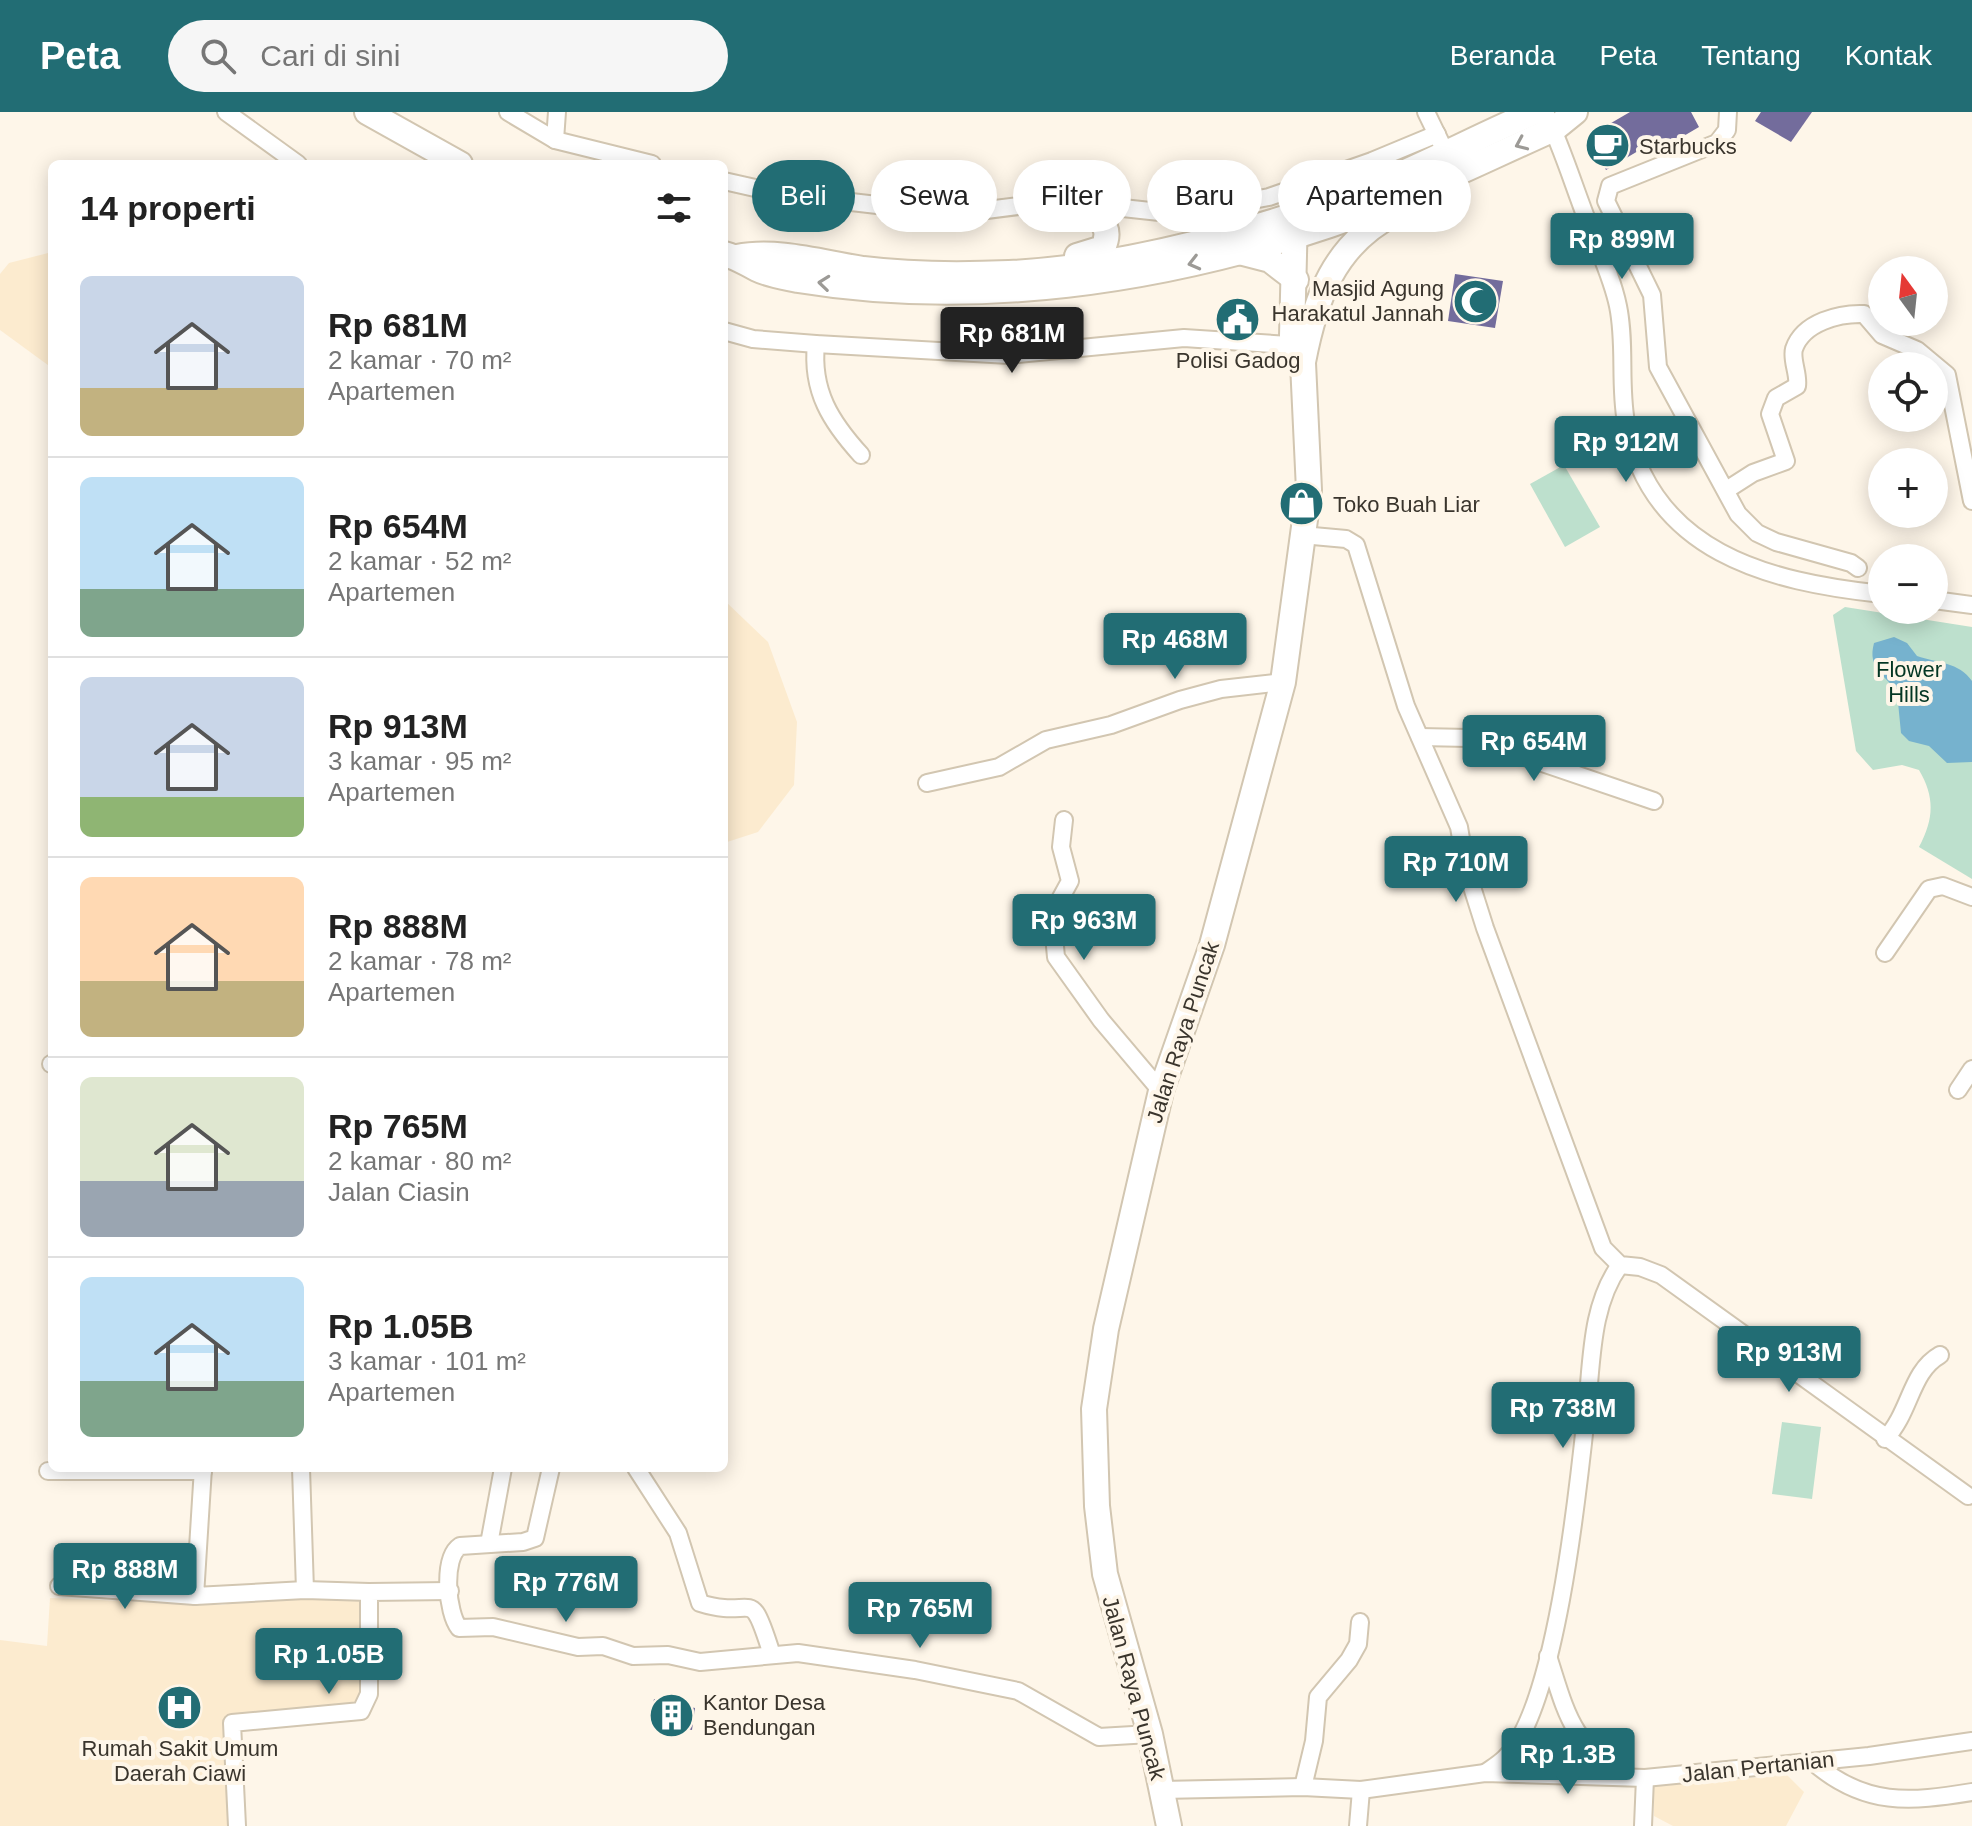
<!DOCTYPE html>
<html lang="id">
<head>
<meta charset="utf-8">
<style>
  :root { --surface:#fff; --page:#f6f6f6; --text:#222; --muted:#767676; --line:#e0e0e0; --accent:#226d74 }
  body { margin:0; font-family:Arial,sans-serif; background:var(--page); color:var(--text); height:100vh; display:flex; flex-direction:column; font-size:30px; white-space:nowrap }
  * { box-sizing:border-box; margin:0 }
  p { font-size:26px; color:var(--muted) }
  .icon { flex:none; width:44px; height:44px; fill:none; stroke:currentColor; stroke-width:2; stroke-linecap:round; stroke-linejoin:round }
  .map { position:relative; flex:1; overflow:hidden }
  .panel { position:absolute; left:48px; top:48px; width:680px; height:1312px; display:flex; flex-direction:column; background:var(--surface); border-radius:12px; box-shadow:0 4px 20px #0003 }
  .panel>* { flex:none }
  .guide { position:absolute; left:752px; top:48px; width:760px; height:72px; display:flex; gap:16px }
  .needle { width:52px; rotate:345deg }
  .buttons { position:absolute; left:1868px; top:144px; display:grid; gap:16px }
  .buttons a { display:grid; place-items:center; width:80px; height:80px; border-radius:50%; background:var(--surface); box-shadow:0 4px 20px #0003; font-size:40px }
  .price { position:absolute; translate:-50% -68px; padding:0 18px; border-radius:8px; background:var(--accent); color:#fff; font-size:26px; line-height:52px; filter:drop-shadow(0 2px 4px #0008) }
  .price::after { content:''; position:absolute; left:50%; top:48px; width:24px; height:18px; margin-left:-12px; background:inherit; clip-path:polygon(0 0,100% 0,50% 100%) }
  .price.selected { background:#222; color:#fff }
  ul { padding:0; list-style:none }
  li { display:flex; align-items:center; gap:24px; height:200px; padding:0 32px }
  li+li { border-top:2px solid var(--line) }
  li span { display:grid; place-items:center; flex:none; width:224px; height:160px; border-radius:12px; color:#555 }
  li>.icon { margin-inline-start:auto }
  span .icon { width:96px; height:96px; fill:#fffc; stroke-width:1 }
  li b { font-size:34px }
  h2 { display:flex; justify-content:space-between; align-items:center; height:96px; padding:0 32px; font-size:34px }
  .chip { padding:0 28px; border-radius:36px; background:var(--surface); box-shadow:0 4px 20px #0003; font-size:28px; line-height:72px }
  .chip.selected { background:var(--accent); color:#fff }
  header { display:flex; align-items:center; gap:48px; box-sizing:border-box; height:112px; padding:0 40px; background:var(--accent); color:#fff }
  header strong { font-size:38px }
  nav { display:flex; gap:44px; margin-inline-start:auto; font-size:28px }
  .search { width:560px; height:72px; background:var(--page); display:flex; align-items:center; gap:20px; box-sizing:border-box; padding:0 28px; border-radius:44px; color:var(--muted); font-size:30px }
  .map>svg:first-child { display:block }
  .built { fill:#fcebcf }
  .green { fill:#bde0cd }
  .water { fill:#76b2ce }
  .building { fill:#736c9c }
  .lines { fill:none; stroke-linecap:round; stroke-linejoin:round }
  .minor-casing { stroke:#d2c6b1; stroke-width:20 }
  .highway-casing { stroke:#d2c6b1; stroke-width:28 }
  .minor { stroke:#fff; stroke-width:16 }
  .highway { stroke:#fff; stroke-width:24 }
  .oneway { stroke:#9c9a96 }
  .labels { text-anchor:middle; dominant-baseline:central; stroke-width:8; stroke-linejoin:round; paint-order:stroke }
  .poi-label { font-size:22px; fill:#3a352d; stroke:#fef6e9; text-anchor:start }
  .park-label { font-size:22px; fill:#033623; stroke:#fef6e9 }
  .street-label { font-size:22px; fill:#3a352d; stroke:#fef6e9 }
</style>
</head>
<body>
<header>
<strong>Peta</strong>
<div class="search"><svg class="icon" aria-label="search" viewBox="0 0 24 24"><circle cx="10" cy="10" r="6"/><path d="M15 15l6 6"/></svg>Cari di sini</div>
<nav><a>Beranda</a><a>Peta</a><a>Tentang</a><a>Kontak</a></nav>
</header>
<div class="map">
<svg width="1972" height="1714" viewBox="0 0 1972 1714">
  <rect width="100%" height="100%" fill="#fef6e9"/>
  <g class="built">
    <path d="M52,140V256L0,218V162L9,151Z"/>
    <path d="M724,488L768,530L797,610L794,673L758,720L724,731Z"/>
    <path d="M356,1483L361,1492L364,1592L228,1614L232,1714H0V1528L47,1534L50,1486L222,1493L262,1486Z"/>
    <path d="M1787,1663L1804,1680L1786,1714H1673L1654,1704V1674Z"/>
  </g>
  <g class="green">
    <path d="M1564,353L1600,415L1565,435L1530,372Z"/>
    <path d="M1845,495L1972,515V767L1919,735C1934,707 1935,685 1919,658L1902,653L1873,658L1856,639L1833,503Z"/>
    <path d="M1782,1310L1821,1315L1812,1387L1772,1382Z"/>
  </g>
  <path class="water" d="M1894,525L1907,531L1917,544C1937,551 1959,550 1972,569V650L1947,651L1929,634L1909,629L1901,621L1897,580C1885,562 1867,557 1874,531Z"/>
  <g class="building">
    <path d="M1630,0H1691L1699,15L1665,35L1660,26L1606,58L1587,25Z"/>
    <path d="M1761,0H1812L1791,30L1755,9Z"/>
    <path d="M1455,162L1503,169L1495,216L1448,209Z"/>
    <path d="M654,1587L695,1596L692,1618L650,1609Z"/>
  </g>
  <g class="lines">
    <defs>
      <g id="minor">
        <path d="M226,0L298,52"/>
        <path d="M508,0L555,28L652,52"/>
        <path d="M1426,0L1441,31"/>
        <path d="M1545,0C1562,35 1573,72 1587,108C1598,136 1612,165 1618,194C1626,232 1619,272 1626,310C1650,440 1768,470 1882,482"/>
        <path d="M1728,0L1727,18L1717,31L1610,74L1606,89L1652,183L1658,255L1738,402L1757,421L1776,430L1851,451L1858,456"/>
        <path d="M555,28L557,0"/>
        <path d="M724,69L782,82L955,102L1058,89L1178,102L1269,85L1372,49L1437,22"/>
        <path d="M724,219L753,227L816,232L1009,243L1184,226L1304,234"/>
        <path d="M816,232C811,279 831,310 861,343"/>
        <path d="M1728,377L1753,361L1786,349L1770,302L1776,286L1797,274C1799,262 1791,248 1794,237C1803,210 1840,201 1864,202L1882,223L1917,238L1947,263L1972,389"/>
        <path d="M1302,423L1346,427L1356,433L1406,594L1459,715L1466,756L1485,816L1603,1136L1620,1153L1640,1155L1661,1163L1968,1384"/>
        <path d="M1934,488L1972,493"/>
        <path d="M1420,625L1469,626L1654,689"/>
        <path d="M927,671L999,655L1046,628L1111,613L1180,588L1221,577L1283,570"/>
        <path d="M1064,708L1061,735L1070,769L1052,802L1056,845L1101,908L1161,979"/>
        <path d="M1885,841L1929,777L1943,774L1972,785"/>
        <path d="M51,952H52"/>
        <path d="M1958,978L1972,957"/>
        <path d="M1885,1327C1911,1300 1910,1260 1940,1243"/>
        <path d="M203,1356L195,1484L305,1478L369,1480"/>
        <path d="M301,1356L305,1478"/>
        <path d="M551,1356L535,1426L523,1430L460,1434C442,1446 447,1501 459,1516L493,1515L578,1535L603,1534L633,1544L668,1543L700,1550L798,1541L915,1558L1018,1579L1099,1625L1150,1622"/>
        <path d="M636,1356L678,1421L700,1491C756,1509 749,1469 772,1543"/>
        <path d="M48,1359H203"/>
        <path d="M489,1432L503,1356"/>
        <path d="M59,1474L195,1484"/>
        <path d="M1548,1544C1567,1603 1571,1632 1628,1664"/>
        <path d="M1813,1650C1865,1695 1910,1690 1972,1680"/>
        <path d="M1485,1661C1492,1656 1499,1652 1505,1646C1557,1596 1579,1369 1587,1294C1592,1247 1591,1193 1620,1153"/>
        <path d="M1303,1675L1314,1629L1318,1585L1349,1548L1358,1532L1360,1510"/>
        <path d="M1161,1678L1303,1675L1361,1678L1485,1661L1645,1666L1869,1644L1972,1629"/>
        <path d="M237,1714L232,1611L361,1599L369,1582V1480L450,1479"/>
        <path d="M1358,1714L1361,1678"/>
        <path d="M1643,1714L1645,1666"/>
      </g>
      <g id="highway">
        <path d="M367,0L460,52"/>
        <path d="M1058,89C1080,100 1118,103 1103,136L1077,144"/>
        <path d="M1239,140L1270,148L1296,168"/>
        <path d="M724,142C737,145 745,151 757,157C769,163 784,165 798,168C975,197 1161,170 1330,113C1406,87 1480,50 1554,17L1575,0"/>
        <path d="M737,145C778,137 823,151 863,157C911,163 962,163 1009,161C1124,156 1275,115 1380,71C1433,49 1483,22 1535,0"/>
        <path d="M1303,250C1315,187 1334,132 1395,101"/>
        <path d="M1169,1714L1150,1622L1105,1462L1097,1394L1094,1297L1106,1217L1161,979L1212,833L1283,570L1309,378L1303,251L1292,224L1295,103"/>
      </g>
    </defs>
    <use href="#minor" class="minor-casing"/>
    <use href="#highway" class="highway-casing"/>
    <use href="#minor" class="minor"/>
    <use href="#highway" class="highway"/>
  </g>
  <defs><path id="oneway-chevron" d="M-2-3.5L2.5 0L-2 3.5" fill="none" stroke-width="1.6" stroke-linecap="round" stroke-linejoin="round" transform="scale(2)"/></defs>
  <g class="oneway">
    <use href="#oneway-chevron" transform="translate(1521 32) rotate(156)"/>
    <use href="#oneway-chevron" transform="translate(1194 151) rotate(166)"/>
    <use href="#oneway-chevron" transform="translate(824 171) rotate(-174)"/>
  </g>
  <defs>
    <symbol id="cafe-disc" viewBox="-11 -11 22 22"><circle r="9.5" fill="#226d74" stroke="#fef6e9"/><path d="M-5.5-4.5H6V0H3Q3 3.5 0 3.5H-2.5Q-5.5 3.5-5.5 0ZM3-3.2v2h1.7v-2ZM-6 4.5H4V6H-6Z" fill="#fff"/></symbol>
    <symbol id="mosque-disc" viewBox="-11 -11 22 22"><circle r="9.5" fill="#226d74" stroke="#fef6e9"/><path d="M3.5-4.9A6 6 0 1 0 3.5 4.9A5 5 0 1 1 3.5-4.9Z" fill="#fff"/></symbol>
    <symbol id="civic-disc" viewBox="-11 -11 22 22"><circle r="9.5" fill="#226d74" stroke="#fef6e9"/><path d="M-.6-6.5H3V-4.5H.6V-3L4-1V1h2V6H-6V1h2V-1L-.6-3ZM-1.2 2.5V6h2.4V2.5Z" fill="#fff"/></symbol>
    <symbol id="shop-disc" viewBox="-11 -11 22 22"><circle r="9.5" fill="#226d74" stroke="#fef6e9"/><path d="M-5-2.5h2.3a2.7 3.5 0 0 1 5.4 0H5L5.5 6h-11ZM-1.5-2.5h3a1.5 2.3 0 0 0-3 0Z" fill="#fff"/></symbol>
    <symbol id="hospital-disc" viewBox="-11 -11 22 22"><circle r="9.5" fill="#226d74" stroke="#fef6e9"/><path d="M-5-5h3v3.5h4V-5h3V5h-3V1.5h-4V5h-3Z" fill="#fff"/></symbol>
    <symbol id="building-disc" viewBox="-11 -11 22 22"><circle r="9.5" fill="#226d74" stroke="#fef6e9"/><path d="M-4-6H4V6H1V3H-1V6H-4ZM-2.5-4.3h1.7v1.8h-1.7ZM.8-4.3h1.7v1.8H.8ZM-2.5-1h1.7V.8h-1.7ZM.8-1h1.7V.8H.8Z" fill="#fff"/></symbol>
  </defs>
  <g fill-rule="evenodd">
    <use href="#cafe-disc" x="1582" y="8" width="51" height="51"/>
    <use href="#mosque-disc" x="1450" y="164" width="51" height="51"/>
    <use href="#civic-disc" x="1212" y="182" width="51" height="51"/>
    <use href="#shop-disc" x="1276" y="366" width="51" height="51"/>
    <use href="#hospital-disc" x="154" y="1570" width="51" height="51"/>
    <use href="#building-disc" x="646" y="1578" width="51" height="51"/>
  </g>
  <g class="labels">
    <g class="poi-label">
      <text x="1639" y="34">Starbucks</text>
      <text x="1444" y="176" text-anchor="end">Masjid Agung<tspan x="1444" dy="25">Harakatul Jannah</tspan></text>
      <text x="1238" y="248" text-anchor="middle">Polisi Gadog</text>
      <text x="1333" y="392">Toko Buah Liar</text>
      <text x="703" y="1590">Kantor Desa<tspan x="703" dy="25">Bendungan</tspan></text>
      <text x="180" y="1636" text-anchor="middle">Rumah Sakit Umum<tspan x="180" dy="25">Daerah Ciawi</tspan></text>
    </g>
    <g class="park-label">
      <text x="1909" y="557">Flower<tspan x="1909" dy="25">Hills</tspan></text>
    </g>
    <g class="street-label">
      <text transform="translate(1183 920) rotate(-72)">Jalan Raya Puncak</text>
      <text transform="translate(1134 1576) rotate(75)">Jalan Raya Puncak</text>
      <text transform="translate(1758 1655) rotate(-6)">Jalan Pertanian</text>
    </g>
  </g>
</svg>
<div class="buttons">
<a><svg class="needle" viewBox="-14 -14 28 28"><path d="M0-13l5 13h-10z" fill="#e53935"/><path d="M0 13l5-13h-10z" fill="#767676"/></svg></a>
<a><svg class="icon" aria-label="locate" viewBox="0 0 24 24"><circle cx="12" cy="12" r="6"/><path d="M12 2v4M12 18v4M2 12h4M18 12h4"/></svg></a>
<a>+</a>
<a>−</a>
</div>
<b class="price" style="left:1622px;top:169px">Rp 899M</b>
<b class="price selected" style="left:1012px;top:263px">Rp 681M</b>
<b class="price" style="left:1626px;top:372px">Rp 912M</b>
<b class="price" style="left:1175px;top:569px">Rp 468M</b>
<b class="price" style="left:1534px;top:671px">Rp 654M</b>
<b class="price" style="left:1456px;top:792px">Rp 710M</b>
<b class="price" style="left:1084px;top:850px">Rp 963M</b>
<b class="price" style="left:1789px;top:1282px">Rp 913M</b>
<b class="price" style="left:1563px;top:1338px">Rp 738M</b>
<b class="price" style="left:125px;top:1499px">Rp 888M</b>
<b class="price" style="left:566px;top:1512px">Rp 776M</b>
<b class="price" style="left:920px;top:1538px">Rp 765M</b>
<b class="price" style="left:329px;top:1584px">Rp 1.05B</b>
<b class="price" style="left:1568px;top:1684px">Rp 1.3B</b>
<div class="guide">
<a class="chip selected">Beli</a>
<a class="chip">Sewa</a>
<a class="chip">Filter</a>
<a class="chip">Baru</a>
<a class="chip">Apartemen</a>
</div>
<section class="panel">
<h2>14 properti<svg class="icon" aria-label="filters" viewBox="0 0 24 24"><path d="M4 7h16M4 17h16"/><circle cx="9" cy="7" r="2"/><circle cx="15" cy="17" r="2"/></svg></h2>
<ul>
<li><span style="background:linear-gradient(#c9d6e8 70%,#c2b280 0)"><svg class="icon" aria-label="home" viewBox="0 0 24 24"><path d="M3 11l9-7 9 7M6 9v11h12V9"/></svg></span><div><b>Rp 681M</b><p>2 kamar · 70 m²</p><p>Apartemen</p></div></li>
<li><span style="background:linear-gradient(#bfe0f5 70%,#7fa58c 0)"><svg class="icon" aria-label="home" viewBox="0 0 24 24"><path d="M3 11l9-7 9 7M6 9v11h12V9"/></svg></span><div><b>Rp 654M</b><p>2 kamar · 52 m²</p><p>Apartemen</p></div></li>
<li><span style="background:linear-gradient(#c9d6e8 75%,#8fb573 0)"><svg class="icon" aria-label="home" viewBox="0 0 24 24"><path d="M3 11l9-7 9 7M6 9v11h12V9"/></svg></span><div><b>Rp 913M</b><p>3 kamar · 95 m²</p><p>Apartemen</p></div></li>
<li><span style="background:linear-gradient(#ffd9b3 65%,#c2b280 0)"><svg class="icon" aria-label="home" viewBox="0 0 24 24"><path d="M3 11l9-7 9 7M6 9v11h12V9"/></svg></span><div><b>Rp 888M</b><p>2 kamar · 78 m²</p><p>Apartemen</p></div></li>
<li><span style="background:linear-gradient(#dfe7d0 65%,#9aa5b1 0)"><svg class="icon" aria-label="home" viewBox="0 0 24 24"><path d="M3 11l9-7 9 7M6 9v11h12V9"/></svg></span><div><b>Rp 765M</b><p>2 kamar · 80 m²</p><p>Jalan Ciasin</p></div></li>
<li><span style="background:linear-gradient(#bfe0f5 65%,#7fa58c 0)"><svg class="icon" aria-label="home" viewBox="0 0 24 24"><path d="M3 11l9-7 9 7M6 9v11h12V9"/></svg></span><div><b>Rp 1.05B</b><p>3 kamar · 101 m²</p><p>Apartemen</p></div></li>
</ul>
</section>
</div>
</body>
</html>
